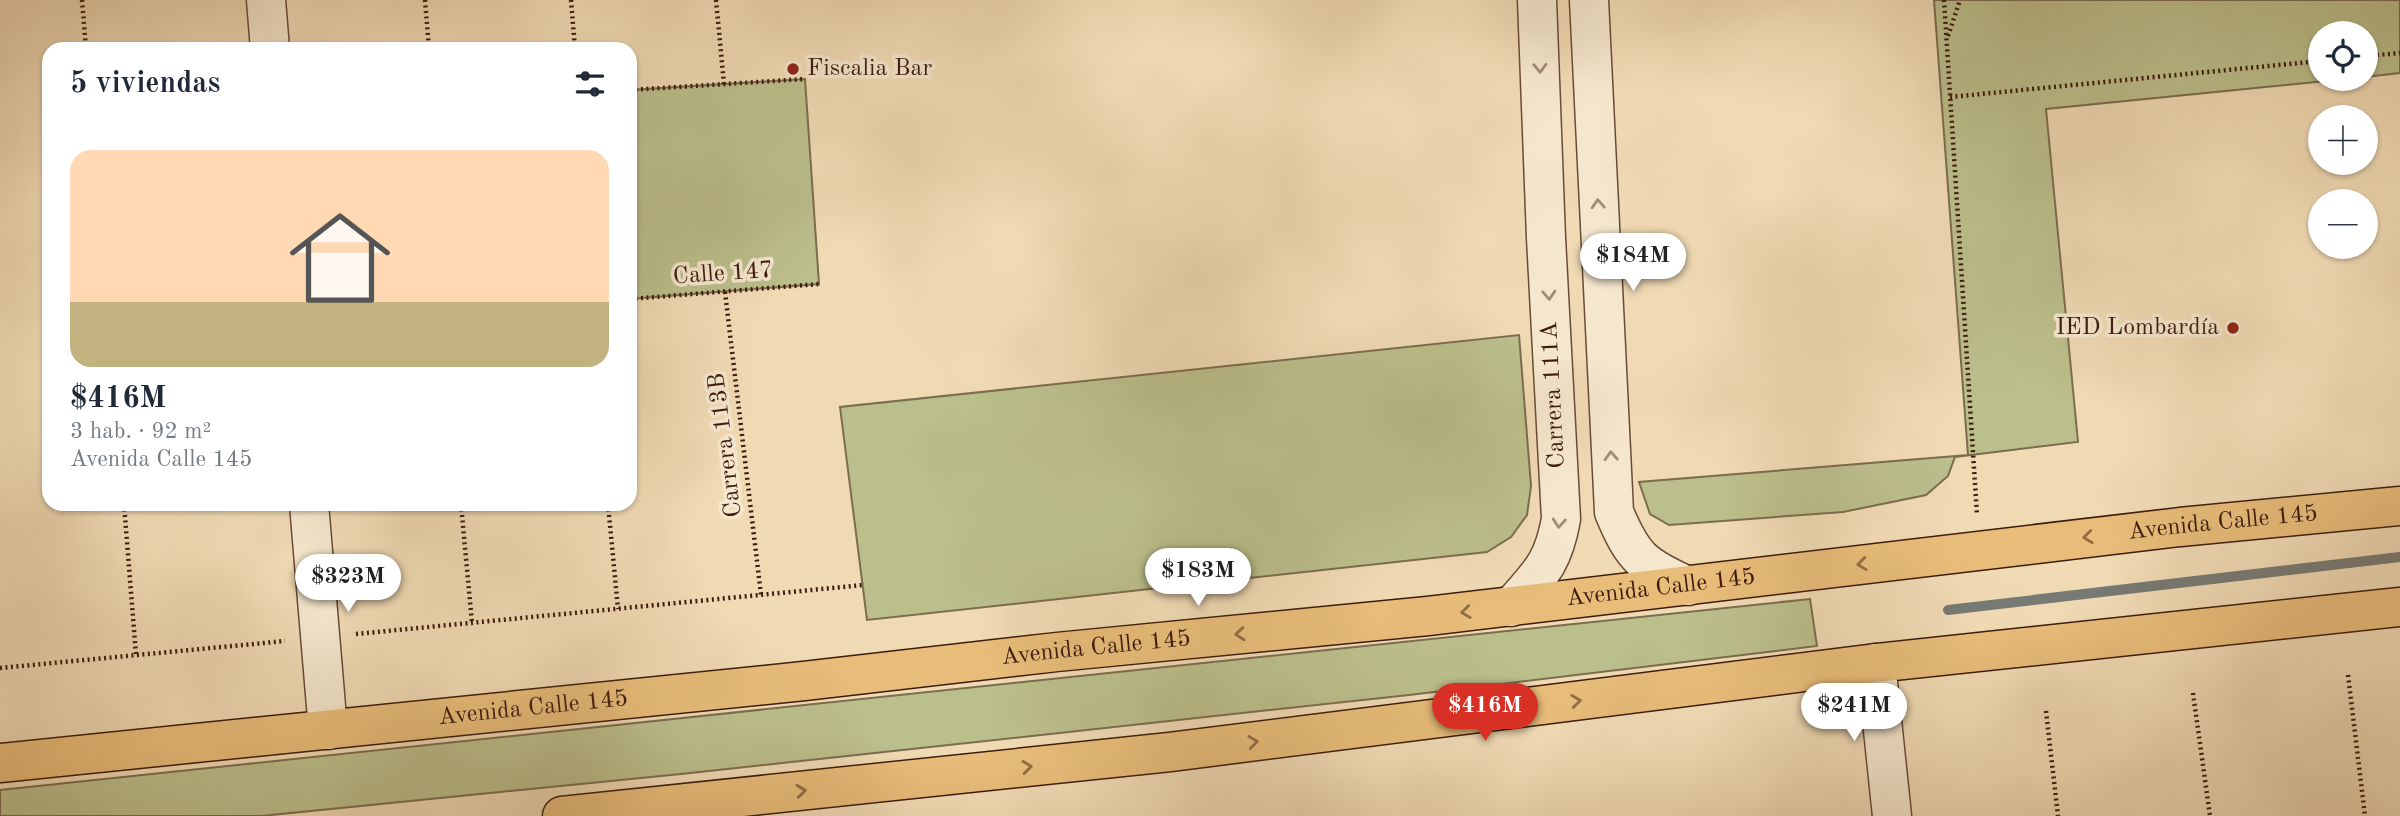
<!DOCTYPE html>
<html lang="es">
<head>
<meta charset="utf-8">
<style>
  :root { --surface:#fff; --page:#f2f2f3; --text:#1f2937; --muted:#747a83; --line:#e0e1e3; --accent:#d93025 }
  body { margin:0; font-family:"Old Standard TT",serif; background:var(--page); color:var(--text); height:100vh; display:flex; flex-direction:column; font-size:26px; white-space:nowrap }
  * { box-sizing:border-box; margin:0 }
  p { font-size:23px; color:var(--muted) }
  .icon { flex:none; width:38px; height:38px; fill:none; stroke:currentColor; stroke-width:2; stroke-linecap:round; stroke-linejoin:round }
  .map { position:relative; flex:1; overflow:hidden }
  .panel { position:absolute; left:42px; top:42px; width:595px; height:469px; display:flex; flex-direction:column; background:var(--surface); border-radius:21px; box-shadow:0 2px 5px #0004 }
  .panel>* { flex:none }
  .controls { position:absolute; left:2308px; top:21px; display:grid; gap:14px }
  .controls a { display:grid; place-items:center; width:70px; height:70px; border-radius:50%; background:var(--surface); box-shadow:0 2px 5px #0004; font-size:35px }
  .price { position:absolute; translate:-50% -60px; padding:0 16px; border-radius:24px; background:#fff; color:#222; font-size:23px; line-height:46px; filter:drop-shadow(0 2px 4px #0008) }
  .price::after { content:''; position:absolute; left:50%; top:42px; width:21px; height:16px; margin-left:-10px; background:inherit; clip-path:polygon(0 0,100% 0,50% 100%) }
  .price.selected { background:var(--accent); color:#fff }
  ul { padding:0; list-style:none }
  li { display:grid; align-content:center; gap:14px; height:371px; padding:0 28px }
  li+li { border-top:2px solid var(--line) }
  li span { display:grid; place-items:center; height:217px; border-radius:21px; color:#555 }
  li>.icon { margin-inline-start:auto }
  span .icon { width:126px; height:126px; fill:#fffc; stroke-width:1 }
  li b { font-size:30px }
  h2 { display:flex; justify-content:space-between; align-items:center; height:84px; padding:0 28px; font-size:30px }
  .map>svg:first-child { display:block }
  .green { fill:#bbbf8c; stroke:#7c6d4d; stroke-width:2 }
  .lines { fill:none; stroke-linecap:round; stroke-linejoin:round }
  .stream { stroke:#777974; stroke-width:10 }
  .minor-casing { stroke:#6a4b38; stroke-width:41 }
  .major-casing { stroke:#3d1b0e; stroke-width:41 }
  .path { stroke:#3d1b0e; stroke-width:4.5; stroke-dasharray:2 3.5; stroke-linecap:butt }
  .minor { stroke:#f5e7ce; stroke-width:38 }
  .major { stroke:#e8bd7a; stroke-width:38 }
  .oneway { stroke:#a28b78 }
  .oneway2 { stroke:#926c44 }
  .poi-dot { fill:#8f2418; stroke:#f5e7ce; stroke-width:2.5 }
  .labels { text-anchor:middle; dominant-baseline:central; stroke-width:7; stroke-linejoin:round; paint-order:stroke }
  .poi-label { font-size:24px; fill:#3d1b0e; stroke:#f5e7ce; text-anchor:start }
  .street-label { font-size:24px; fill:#3d1b0e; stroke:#f5e7ce }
</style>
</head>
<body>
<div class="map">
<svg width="2400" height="816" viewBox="0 0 2400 816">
  <rect width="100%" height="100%" fill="#f0dab4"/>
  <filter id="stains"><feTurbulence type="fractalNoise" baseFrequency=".00286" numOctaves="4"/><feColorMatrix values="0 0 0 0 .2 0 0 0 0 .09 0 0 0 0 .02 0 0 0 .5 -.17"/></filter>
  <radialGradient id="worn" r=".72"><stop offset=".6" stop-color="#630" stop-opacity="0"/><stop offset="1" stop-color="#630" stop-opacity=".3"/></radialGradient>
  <g class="green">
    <path d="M1934,0H2400V73L2366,77V33H2320V79H2346L2046,109L2078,442L1955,457L1948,476L1926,495L1843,512L1669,525L1650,514L1639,482L1968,455Z"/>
    <path d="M805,79L819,284L630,299V90Z"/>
    <path d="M1519,335L1531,486L1527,515L1511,537L1487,552L867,620L840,407Z"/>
    <path d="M1810,599L1817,646L1409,695L681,774L261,816H0V790Z"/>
  </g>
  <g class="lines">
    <path class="stream" d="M1948,610L2400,557"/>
    <defs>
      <g id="minor">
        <path d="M266,0L270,49"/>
        <path d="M1589,0L1614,512C1633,558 1643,566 1688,586"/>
        <path d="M309,504L328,730"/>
        <path d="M1511,607C1540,574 1553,564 1561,519L1546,238L1537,0"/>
        <path d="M1876,663L1892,816"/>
      </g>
      <g id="major">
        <path id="s1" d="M0,763L804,681L1057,652L1428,616L2180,527L2400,506"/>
        <path d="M562,816L1170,752L1876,663L2400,607"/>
      </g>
    </defs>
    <use href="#minor" class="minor-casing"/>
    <use href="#major" class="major-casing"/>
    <g class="path">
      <path d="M82,0L86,49"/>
      <path d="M425,0L429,49"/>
      <path d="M571,0L575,49"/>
      <path d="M716,0L724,84"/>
      <path d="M1944,0L1977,515"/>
      <path d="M1948,36L1960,0"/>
      <path d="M2366,56L2400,53"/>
      <path d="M630,90L805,79"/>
      <path d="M1950,97L2320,61"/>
      <path d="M725,292L761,595"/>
      <path d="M630,299L819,284"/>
      <path d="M124,504L136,655"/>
      <path d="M461,504L472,623"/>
      <path d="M608,504L618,609"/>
      <path d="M356,634L863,585"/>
      <path d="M0,668L285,641"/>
      <path d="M2348,675L2365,816"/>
      <path d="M2193,693L2210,816"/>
      <path d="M2046,711L2058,816"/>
    </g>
    <use href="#minor" class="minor"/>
    <use href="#major" class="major"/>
  </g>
  <defs><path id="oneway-chevron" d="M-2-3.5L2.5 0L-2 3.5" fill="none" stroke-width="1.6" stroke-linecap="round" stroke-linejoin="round" transform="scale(1.75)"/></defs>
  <g class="oneway">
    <use href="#oneway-chevron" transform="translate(1540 68) rotate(88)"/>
    <use href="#oneway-chevron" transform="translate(1598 204) rotate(-93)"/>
    <use href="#oneway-chevron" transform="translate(1549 295) rotate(87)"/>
    <use href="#oneway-chevron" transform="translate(1611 456) rotate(-93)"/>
    <use href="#oneway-chevron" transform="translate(1559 523) rotate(95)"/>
  </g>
  <g class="oneway2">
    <use href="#oneway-chevron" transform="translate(2088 537) rotate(173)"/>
    <use href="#oneway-chevron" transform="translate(1862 564) rotate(173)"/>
    <use href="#oneway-chevron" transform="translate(1466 612) rotate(173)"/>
    <use href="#oneway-chevron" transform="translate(1240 634) rotate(175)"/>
    <use href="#oneway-chevron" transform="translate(1576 701) rotate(-7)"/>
    <use href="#oneway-chevron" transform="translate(1253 742) rotate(-7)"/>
    <use href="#oneway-chevron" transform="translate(1027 767) rotate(-6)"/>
    <use href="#oneway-chevron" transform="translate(801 791) rotate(-6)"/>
  </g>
  <g class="poi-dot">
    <circle cx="793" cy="69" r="7"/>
    <circle cx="2233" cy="328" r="7"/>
  </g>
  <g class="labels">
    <g class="poi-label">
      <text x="807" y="69">Fiscalia Bar</text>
      <text x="2219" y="328" text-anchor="end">IED Lombardía</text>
    </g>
    <g class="street-label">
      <text transform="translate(723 274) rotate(-4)">Calle 147</text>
      <text transform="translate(1554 395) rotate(-93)">Carrera 111A</text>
      <text transform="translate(726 445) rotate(-97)">Carrera 113B</text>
      <text stroke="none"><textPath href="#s1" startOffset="2236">Avenida Calle 145</textPath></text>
      <text stroke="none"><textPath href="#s1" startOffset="1670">Avenida Calle 145</textPath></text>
      <text stroke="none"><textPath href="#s1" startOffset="1102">Avenida Calle 145</textPath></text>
      <text stroke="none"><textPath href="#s1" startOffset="536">Avenida Calle 145</textPath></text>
    </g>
  </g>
  <rect width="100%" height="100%" filter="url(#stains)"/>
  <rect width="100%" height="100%" fill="url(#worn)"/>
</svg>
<div class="controls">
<a><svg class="icon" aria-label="locate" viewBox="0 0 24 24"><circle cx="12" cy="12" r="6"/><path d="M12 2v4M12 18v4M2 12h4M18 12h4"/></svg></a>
<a>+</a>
<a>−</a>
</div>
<b class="price" style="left:1633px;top:293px">$184M</b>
<b class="price" style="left:1198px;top:608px">$183M</b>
<b class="price" style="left:348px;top:614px">$323M</b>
<b class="price selected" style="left:1485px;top:743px">$416M</b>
<b class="price" style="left:1854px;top:743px">$241M</b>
<section class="panel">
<h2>5 viviendas<svg class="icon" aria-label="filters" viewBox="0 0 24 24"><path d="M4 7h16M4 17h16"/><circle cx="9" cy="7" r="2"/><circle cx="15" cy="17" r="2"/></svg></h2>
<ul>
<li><span style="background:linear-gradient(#ffd9b3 70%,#c2b280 0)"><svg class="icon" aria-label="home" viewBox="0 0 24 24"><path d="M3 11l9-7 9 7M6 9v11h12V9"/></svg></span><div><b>$416M</b><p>3 hab. · 92 m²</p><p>Avenida Calle 145</p></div></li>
</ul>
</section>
</div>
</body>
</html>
